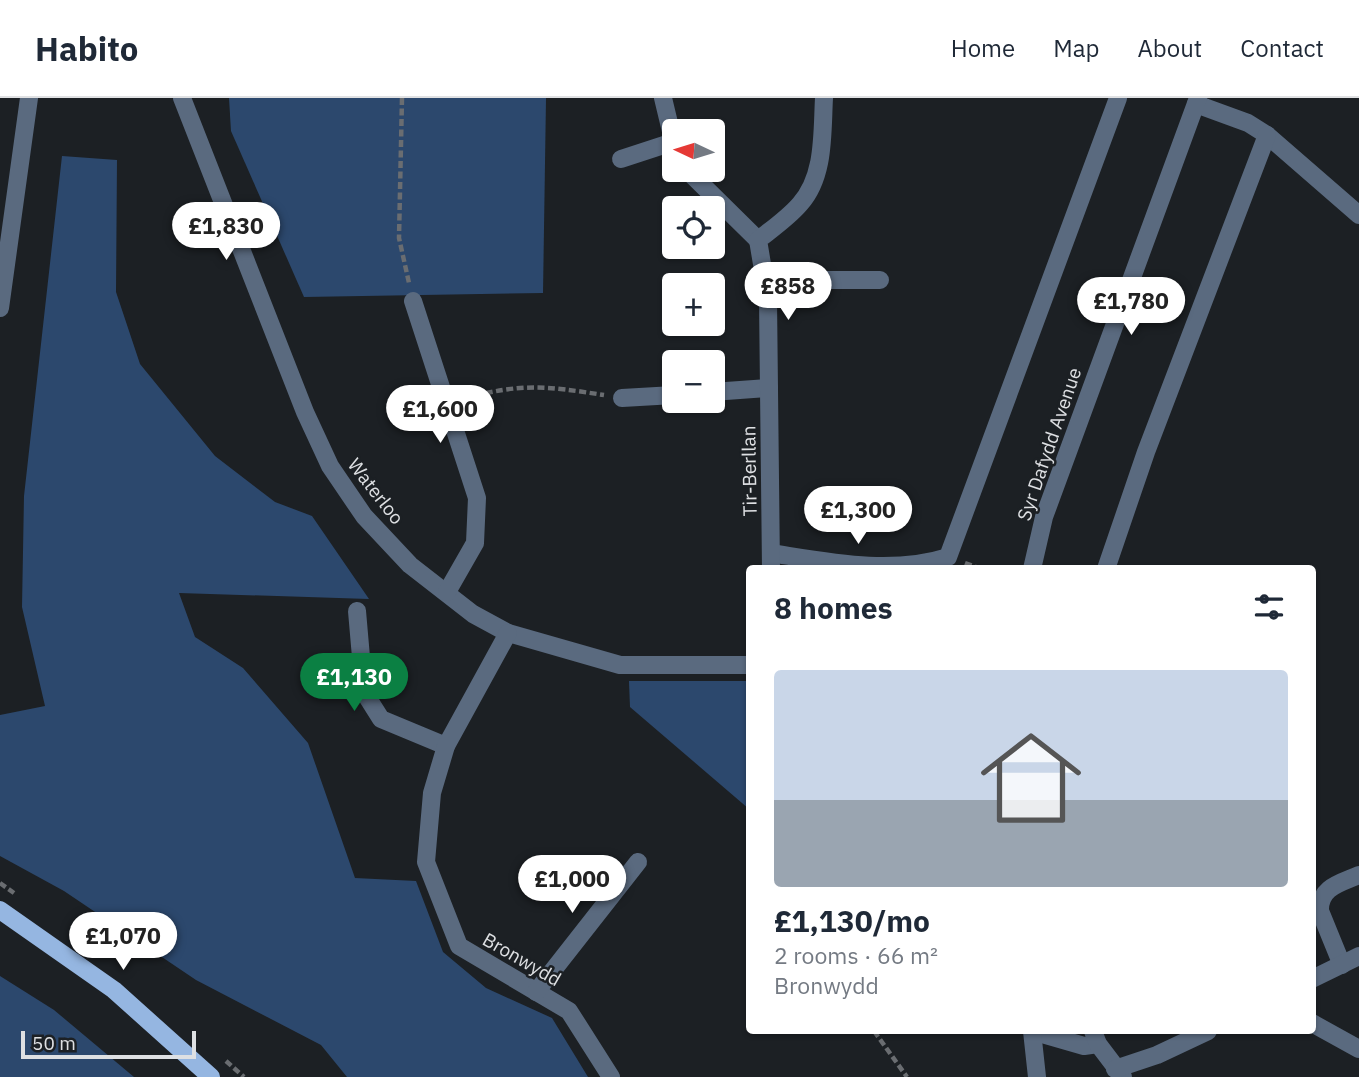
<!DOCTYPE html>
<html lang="en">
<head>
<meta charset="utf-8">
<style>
  :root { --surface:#fff; --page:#f2f2f3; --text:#1f2937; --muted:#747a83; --line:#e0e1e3; --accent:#0b8043 }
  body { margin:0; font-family:"IBM Plex Sans",sans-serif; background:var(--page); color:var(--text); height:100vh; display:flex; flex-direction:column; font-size:26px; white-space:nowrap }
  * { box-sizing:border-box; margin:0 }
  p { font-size:23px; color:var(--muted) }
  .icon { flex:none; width:38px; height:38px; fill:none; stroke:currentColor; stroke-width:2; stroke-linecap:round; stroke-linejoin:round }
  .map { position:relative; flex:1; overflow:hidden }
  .details { position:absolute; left:746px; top:467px; width:570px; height:469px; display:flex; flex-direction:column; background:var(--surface); border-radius:7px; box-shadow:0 2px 5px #0004 }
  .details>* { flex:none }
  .needle { width:46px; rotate:274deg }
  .controls { position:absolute; left:662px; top:21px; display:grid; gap:14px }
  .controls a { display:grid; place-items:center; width:63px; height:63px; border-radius:7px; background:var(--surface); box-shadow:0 2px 5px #0004; font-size:35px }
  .scale { position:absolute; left:21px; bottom:18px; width:175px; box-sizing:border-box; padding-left:7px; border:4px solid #dee0e3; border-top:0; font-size:19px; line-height:24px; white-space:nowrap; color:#dee0e3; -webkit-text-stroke:5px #1c2024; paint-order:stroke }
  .price { position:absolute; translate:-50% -60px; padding:0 16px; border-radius:24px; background:#fff; color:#222; font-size:23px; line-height:46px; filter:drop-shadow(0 2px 4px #0008) }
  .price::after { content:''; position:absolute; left:50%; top:42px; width:21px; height:16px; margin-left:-10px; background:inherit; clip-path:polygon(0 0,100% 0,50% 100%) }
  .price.selected { background:var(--accent); color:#fff }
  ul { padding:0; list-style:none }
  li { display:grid; align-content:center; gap:14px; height:371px; padding:0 28px }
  li span { display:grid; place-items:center; height:217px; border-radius:7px; color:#555 }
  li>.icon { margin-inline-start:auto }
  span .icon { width:126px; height:126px; fill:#fffc; stroke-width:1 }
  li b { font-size:30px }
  h2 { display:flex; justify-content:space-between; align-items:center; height:84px; padding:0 28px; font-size:30px }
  header { display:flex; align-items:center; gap:42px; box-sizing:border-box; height:98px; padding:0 35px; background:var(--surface); border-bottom:2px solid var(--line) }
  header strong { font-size:33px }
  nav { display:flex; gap:38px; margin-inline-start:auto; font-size:24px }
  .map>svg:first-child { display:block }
  .green { fill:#2c486d }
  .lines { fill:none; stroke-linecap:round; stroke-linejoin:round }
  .path { stroke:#6a6d71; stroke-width:4.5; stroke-dasharray:7 3.5; stroke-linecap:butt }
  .minor { stroke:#5a6a7f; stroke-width:18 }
  .major { stroke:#95b6e1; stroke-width:18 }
  .labels { text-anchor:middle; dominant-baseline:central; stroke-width:5; stroke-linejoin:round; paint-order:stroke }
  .street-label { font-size:19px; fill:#dee0e3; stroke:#1c2024 }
</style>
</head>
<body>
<header>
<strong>Habito</strong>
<nav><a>Home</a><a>Map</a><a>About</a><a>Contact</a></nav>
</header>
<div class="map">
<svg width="1359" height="979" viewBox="0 0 1359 979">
  <rect width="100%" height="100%" fill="#1c2024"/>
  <g class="green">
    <path d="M229,0H546L543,195L304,199L231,33Z"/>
    <path d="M62,58L117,62L116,194L140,266L215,358L275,404L312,418L369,501L179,495L195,539L243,570L308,645L355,780L416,783L443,854L486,890L552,920L588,979H347L321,947L196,882L64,793L0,758V617L45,608L22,509L24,398Z"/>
    <path d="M629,583H749V711L630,609Z"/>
    <path d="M0,878L54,912L134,979H0Z"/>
  </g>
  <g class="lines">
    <g class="path">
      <path d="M402,0L399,140L409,185"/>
      <path d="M465,300C524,285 544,288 604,297"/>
      <path d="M965,465L981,471"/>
      <path d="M0,785L14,795"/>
      <path d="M874,933L907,979"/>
      <path d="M226,963L244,979"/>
    </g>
    <g class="minor">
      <path d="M182,0L305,314L330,368L364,418L410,467L473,516L508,535L620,567H749"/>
      <path d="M663,0L674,46"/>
      <path d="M1196,6L1248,25L1267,37L1359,117"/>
      <path d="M621,61L673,44"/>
      <path d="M687,72L758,142"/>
      <path d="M766,189L788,182H880"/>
      <path d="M413,203L477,400L475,445L447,494"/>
      <path d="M0,210L29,0"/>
      <path d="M712,294L769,290"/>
      <path d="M622,300L674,297"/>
      <path d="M771,455C829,464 891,477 948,459L1118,0"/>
      <path d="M771,471L768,202L758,142C772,131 788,120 800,106C825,78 822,35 824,0"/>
      <path d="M1032,471L1044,419L1198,0"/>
      <path d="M1106,471L1146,354L1267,37"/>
      <path d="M357,513L364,594L381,621L446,648"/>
      <path d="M508,535L446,648L432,695L426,764L459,848L569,913L611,979"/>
      <path d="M1342,867L1320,813C1319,789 1341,785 1359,777"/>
      <path d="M1312,881L1359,858"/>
      <path d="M536,894L638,764"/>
      <path d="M1312,925L1359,951"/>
      <path d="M1032,933L1084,948L1098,946"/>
      <path d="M1032,933L1037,979"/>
      <path d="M1093,933L1098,946L1123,979"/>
      <path d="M1115,971L1157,957L1208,933"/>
    </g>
    <path class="major" d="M0,812L114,892L211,979"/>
  </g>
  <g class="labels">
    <g class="street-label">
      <text transform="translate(1049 346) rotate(-71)">Syr Dafydd Avenue</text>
      <text transform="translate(749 373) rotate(-91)">Tir-Berllan</text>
      <text transform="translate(376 393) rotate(52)">Waterloo</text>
      <text transform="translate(522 861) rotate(30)">Bronwydd</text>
    </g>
  </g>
</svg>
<div class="controls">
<a><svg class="needle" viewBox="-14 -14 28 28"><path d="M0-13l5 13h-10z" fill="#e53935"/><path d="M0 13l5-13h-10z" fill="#747a83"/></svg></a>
<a><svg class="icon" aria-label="locate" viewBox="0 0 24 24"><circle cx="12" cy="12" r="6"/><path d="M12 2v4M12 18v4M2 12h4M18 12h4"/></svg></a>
<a>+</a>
<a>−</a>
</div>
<div class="scale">50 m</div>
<b class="price" style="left:226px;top:164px">£1,830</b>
<b class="price" style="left:788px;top:224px">£858</b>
<b class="price" style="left:1131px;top:239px">£1,780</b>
<b class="price" style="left:440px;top:347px">£1,600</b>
<b class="price" style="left:858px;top:448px">£1,300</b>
<b class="price selected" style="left:354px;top:615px">£1,130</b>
<b class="price" style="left:572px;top:817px">£1,000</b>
<b class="price" style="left:123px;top:874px">£1,070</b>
<section class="details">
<h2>8 homes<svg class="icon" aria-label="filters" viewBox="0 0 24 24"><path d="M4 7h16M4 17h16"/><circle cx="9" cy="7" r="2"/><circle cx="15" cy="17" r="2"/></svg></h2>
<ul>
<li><span style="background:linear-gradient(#c9d6e8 60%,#9aa5b1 0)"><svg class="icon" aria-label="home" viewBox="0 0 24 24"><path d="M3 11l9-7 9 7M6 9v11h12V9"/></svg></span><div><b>£1,130/mo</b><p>2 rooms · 66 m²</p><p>Bronwydd</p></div></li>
</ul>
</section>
</div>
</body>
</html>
